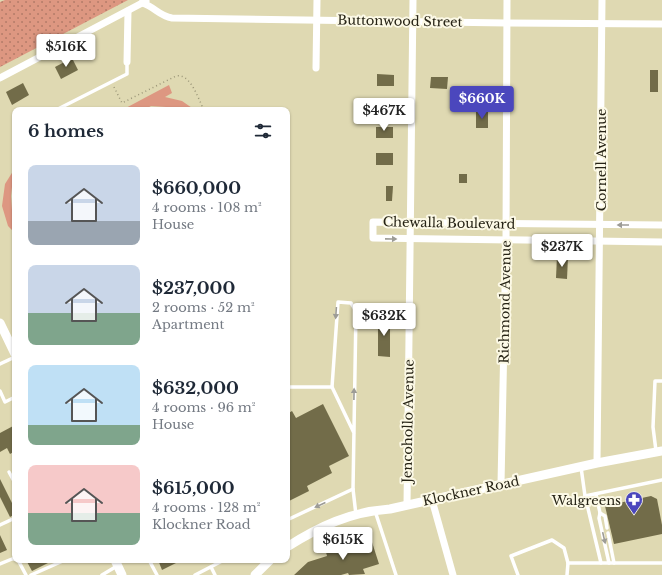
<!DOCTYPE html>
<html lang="en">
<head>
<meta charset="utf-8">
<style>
  :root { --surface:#fff; --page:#f6f6f7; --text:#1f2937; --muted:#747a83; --accent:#4b47bd }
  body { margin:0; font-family:"Libre Baskerville",serif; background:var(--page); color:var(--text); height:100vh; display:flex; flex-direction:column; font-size:15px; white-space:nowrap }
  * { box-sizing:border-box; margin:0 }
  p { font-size:13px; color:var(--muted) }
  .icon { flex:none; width:22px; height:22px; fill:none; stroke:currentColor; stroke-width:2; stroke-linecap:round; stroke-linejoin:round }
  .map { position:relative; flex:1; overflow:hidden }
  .side { position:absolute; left:12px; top:107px; width:278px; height:456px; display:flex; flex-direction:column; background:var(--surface); border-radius:8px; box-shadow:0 1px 3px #0004 }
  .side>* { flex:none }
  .price { position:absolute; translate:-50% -34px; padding:0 9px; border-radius:4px; background:#fff; color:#222; font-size:13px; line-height:26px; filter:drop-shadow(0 1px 2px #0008) }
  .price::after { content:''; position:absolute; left:50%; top:24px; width:12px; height:9px; margin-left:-6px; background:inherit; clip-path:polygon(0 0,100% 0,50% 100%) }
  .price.active { background:var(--accent); color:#fff }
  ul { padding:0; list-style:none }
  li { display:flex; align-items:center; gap:12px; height:100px; padding:0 16px }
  li span { display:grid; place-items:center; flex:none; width:112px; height:80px; border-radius:8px; color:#555 }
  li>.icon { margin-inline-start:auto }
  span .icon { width:48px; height:48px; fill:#fffc; stroke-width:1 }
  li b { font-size:17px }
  h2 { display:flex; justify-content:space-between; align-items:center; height:48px; padding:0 16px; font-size:17px }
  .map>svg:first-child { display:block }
  .green { fill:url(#green-dots) }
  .pitch { fill:#dd9781 }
  .building { fill:#726c49 }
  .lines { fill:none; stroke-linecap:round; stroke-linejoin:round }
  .path { stroke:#9b9678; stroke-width:1.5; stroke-dasharray:1 3; stroke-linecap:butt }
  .service { stroke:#fff; stroke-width:3.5 }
  .minor { stroke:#fff; stroke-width:7 }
  .secondary { stroke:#fff; stroke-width:9 }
  .oneway { fill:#9d9c96 }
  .labels { text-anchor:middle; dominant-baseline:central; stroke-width:4; stroke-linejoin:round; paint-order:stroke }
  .street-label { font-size:13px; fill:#262315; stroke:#fcf9e6 }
  .poi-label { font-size:13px; fill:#262315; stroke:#fcf9e6; text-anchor:end }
</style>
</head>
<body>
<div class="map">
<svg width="662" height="575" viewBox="0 0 662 575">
  <defs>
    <pattern id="green-dots" width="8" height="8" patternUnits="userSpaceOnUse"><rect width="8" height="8" fill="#dd9781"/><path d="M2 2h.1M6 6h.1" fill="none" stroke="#b37b68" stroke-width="1.8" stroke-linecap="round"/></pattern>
  </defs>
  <rect width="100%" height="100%" fill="#dfd9b2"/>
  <path class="green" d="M5,0H128L0,67V2Z"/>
  <g class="pitch">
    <path d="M169,85L172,93L165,97L182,101L195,110H178L166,107L151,106L144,110H122Z"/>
    <path d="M15,168V183L12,187L11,196L12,210L15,220V233L8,226L2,206L5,184Z"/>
  </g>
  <g class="building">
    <path d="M72,58L78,70L61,79L55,67Z"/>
    <rect x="650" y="70" width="8" height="22"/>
    <path d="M377,74L394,75V86H377Z"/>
    <path d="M431,77H448L447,89L430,88Z"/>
    <path d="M23,83L29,95L12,105L6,92Z"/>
    <path d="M376,100H394L393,112H376Z"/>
    <rect x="476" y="112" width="12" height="16"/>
    <rect x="376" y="127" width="17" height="11"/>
    <rect x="376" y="153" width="17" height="12"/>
    <rect x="459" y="174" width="8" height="9"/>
    <path d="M386,186H393L392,201H386Z"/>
    <path d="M557,256L568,257L567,279L556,278Z"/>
    <path d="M378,317H390V357L378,356Z"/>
    <path d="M323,404L349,456L329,466L332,473L307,486L309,491L287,502V414L292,411L296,418Z"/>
    <path d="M15,425V451L10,454L7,448L0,452V433Z"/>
    <path d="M0,479L15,509V514L10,517L0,497Z"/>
    <path d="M651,496L657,499L662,525V534L614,544L605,506Z"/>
    <path d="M0,535L7,550L0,553Z"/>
    <path d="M371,539L379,564L363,569L365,574L349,575L348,573L341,575H294L308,562L327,556L326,552Z"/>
    <path d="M26,560H54L32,571Z"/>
    <path d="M158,560H182L162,570Z"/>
  </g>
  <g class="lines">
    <path class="path" d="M114,87L122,103L176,76C191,73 198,99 204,110"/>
    <g class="service">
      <path d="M56,110L127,74V62"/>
      <path d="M0,364L15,357"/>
      <path d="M287,387H332"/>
      <path d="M0,391L5,402L15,397"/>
      <path d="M354,433L332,387L338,302L351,303L356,311L353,489L356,515"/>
      <path d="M656,451L653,427L655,381H662"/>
      <path d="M9,472L15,483"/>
      <path d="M596,494L600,513L599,518L609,563"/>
      <path d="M585,496L662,480"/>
      <path d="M375,511L396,575"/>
      <path d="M600,513L605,516L607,528"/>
      <path d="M287,520L353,489"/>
      <path d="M0,525L15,518"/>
      <path d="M608,533L614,563"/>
      <path d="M18,560L26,575"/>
      <path d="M149,560L157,575"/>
      <path d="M601,563H662"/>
      <path d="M0,564L12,559H15"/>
      <path d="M211,567L215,575"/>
      <path d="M31,575L65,560"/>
      <path d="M102,575L117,566"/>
      <path d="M195,575L224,560"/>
      <path d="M518,575L511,556L552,540L564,548L568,563H601L585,496L581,467"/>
      <path d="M567,575L568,563"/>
    </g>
    <g class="minor">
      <path d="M142,3C155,7 159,16 172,18L507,23L662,24"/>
      <path d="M127,62L128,11"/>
      <path d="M316,68L317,0"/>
      <path d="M0,78L146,1"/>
      <path d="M662,225L373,222V238L662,242"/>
      <path d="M597,463L602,0"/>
      <path d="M501,484L506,240L507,0"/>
      <path d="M432,500L453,575"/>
      <path d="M407,505L413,0"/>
    </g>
    <g class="secondary">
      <path d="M0,323L15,354"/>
      <path d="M287,547C320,526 350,512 390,509L597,463L662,451"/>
      <path d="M115,560L122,575"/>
      <path d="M255,575L270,560"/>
    </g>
  </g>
  <defs><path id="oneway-solid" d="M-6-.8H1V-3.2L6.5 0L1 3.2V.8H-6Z"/></defs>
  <g class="oneway">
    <use href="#oneway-solid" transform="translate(623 225) rotate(-180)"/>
    <use href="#oneway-solid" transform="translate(391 239) rotate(1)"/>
    <use href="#oneway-solid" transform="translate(336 313) rotate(94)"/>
    <use href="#oneway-solid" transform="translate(354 394) rotate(-89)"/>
    <use href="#oneway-solid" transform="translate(320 505) rotate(155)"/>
    <use href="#oneway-solid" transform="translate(604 538) rotate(77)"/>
  </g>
  <defs>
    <symbol id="pharmacy-pin" viewBox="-11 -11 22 30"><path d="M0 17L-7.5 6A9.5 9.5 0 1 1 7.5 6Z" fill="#4b47bd" stroke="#fcf9e6"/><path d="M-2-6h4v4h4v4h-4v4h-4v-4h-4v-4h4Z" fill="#fff"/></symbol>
  </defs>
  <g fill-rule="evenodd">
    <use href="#pharmacy-pin" x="624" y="490" width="20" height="27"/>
  </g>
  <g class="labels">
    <g class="street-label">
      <text transform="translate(400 21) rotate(1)">Buttonwood Street</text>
      <text transform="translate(601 160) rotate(-90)">Cornell Avenue</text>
      <text transform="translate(449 223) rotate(1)">Chewalla Boulevard</text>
      <text transform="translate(505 302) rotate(-89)">Richmond Avenue</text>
      <text transform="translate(408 421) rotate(-89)">Jencohollo Avenue</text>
      <text transform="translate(471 491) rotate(-12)">Klockner Road</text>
    </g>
    <g class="poi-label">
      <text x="621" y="500">Walgreens</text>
    </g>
  </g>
</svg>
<b class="price" style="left:66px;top:68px">$516K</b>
<b class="price active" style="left:482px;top:120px">$660K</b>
<b class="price" style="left:384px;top:132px">$467K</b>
<b class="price" style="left:562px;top:268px">$237K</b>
<b class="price" style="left:384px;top:337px">$632K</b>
<b class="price" style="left:343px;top:561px">$615K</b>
<section class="side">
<h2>6 homes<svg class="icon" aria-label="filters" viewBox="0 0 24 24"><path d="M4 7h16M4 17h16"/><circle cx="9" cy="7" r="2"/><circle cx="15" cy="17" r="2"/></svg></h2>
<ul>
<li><span style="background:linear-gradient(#c9d6e8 70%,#9aa5b1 0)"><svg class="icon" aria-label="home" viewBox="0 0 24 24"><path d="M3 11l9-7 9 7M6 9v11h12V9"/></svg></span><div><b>$660,000</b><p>4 rooms · 108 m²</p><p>House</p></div></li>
<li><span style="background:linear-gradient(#c9d6e8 60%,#7fa58c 0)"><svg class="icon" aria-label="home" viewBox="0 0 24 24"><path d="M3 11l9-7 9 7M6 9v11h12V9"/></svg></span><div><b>$237,000</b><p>2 rooms · 52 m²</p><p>Apartment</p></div></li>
<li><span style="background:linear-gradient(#bfe0f5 75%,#7fa58c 0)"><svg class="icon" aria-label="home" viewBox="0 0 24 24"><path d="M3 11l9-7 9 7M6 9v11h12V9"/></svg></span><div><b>$632,000</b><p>4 rooms · 96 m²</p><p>House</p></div></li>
<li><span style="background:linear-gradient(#f6c9c9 60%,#7fa58c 0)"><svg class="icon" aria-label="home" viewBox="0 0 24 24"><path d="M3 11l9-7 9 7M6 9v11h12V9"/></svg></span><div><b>$615,000</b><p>4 rooms · 128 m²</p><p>Klockner Road</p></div></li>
</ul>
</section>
</div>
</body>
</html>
